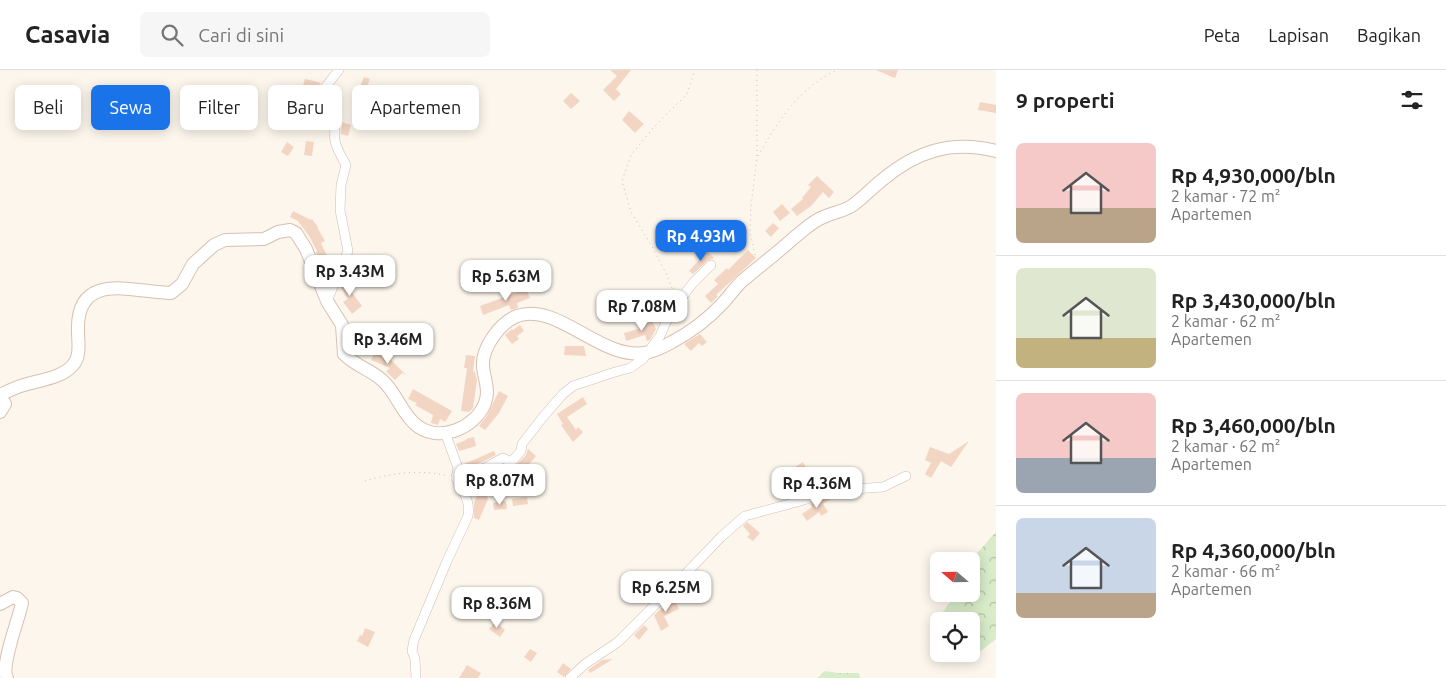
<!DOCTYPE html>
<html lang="id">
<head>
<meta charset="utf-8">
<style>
  :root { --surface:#fff; --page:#f6f6f6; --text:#222; --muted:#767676; --line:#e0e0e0; --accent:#1a73e8 }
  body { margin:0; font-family:Ubuntu,sans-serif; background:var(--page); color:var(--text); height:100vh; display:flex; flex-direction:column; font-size:19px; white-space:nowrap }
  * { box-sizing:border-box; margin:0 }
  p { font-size:16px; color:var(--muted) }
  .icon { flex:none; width:28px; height:28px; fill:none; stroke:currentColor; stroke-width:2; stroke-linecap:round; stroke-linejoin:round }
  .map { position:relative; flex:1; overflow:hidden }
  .details { display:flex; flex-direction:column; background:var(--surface); width:450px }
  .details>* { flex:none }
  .top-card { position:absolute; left:15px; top:15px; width:475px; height:45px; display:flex; gap:10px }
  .needle { width:32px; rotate:290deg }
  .buttons { position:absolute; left:930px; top:482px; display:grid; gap:10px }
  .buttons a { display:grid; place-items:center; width:50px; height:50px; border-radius:8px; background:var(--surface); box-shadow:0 2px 12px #0003; font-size:25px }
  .price { position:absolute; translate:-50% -42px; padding:0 11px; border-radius:10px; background:#fff; color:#222; font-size:16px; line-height:32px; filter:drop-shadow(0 1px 2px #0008) }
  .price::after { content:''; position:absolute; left:50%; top:30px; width:15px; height:11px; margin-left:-8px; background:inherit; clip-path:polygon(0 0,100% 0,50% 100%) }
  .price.active { background:var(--accent); color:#fff }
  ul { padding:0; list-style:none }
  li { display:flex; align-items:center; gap:15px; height:125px; padding:0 20px }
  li+li { border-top:1px solid var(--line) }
  li span { display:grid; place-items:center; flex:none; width:140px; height:100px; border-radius:8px; color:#555 }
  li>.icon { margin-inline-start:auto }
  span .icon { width:60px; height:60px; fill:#fffc; stroke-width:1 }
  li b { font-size:21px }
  h2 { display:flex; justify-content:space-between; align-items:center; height:60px; padding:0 20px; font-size:21px }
  .chip { padding:0 18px; border-radius:8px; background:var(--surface); box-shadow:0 2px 12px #0003; font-size:18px; line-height:45px }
  .chip.active { background:var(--accent); color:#fff }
  header { display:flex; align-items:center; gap:30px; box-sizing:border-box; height:70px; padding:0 25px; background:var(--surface); border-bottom:1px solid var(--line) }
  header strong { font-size:24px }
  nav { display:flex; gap:28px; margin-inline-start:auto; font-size:18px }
  .search { width:350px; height:45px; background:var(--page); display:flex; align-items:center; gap:12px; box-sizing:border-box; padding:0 18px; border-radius:8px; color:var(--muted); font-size:19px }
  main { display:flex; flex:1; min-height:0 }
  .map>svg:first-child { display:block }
  .forest { fill:url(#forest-crowns) }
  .building { fill:#f3d5c3 }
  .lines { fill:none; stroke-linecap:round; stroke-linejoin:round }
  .street-casing { stroke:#d1beb0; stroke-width:10 }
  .secondary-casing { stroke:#d6c0b0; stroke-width:14 }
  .path { stroke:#d9b8a5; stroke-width:1; stroke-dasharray:1 4; stroke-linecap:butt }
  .street { stroke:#fff; stroke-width:9 }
  .secondary { stroke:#fff; stroke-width:12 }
</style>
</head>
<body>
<header>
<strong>Casavia</strong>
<div class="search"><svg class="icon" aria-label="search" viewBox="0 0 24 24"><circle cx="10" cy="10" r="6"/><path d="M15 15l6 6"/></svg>Cari di sini</div>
<nav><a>Peta</a><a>Lapisan</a><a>Bagikan</a></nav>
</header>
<main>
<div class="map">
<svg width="996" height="608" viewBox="0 0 996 608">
  <defs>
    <pattern id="forest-crowns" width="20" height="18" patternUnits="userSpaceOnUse" patternTransform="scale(1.25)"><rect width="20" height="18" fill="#d8ecc9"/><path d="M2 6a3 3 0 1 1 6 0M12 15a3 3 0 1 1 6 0" fill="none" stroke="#b4c2a5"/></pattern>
  </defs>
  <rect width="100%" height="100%" fill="#fdf6ec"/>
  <g class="forest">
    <path d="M996,462V569L978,583L971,584V551H939V583L933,581L935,553L956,524H971L970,491Z"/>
    <path d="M825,601L839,603H859L860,608H817Z"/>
  </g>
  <g class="building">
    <path d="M610,0H631L616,19L621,24L614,31L603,20L617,6Z"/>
    <path d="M876,0H898L895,8Z"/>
    <path d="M364,7L370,9L365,21L359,19Z"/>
    <path d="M305,9L314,11L321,13L316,19L310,18V21L302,19Z"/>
    <path d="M294,17L300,19L297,30L291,28Z"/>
    <path d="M571,23L580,31L571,39L563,31Z"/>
    <path d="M980,32L996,35V43L978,40Z"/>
    <path d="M629,41L644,54L635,63L622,50Z"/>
    <path d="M321,46L330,49L328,59L319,56Z"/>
    <path d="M342,52L351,55L348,66L341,64Z"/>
    <path d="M306,71L314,72L312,86L304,85Z"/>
    <path d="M287,72L294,77L288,86L281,82Z"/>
    <path d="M817,106L834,122L829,128L823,122L811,136L797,146L791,139L803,129L802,128L811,117L808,115Z"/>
    <path d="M782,134L790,143L780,151L773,142Z"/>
    <path d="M293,141L311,150L312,149L318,157H317L325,171L321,173L328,188L320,191L316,182L317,181L309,166L298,151L290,147Z"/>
    <path d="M773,153L779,158L771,167L765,161Z"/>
    <path d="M748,180L756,188L716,225L718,226L711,233L705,226L718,214L714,210L727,198L728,200Z"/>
    <path d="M707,181L714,188L707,191L693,204L689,201Z"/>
    <path d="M347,208L350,214L347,216L362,236L352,244L343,232L348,229L340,216L342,210Z"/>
    <path d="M526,219L530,228L517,233L518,238L511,240L509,235L483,245L480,236Z"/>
    <path d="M652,251L656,259L650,270L647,271L645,265L626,271L624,263L645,257L644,254Z"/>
    <path d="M520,255L524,261L517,266L519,269L512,274L505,265L512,259L513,260Z"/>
    <path d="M700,264L707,272L702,276L699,273L691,281L684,274Z"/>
    <path d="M565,276H584L586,286L564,285Z"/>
    <path d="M375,282L389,288L406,305L402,303L395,310L386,301L390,298L371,290Z"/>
    <path d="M466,285L475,286L473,301L475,302L477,310L473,338L469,342L461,341L467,298H464Z"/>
    <path d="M413,319L452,341L445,352L440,349L438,355L431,353L433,345L415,335L417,333L408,329Z"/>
    <path d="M499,321L508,326L499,343L485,360L479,356L487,346Z"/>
    <path d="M583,327L587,334L567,347L576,360L578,357L583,362L573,372L561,355L563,354L557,344Z"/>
    <path d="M474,367L476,376L459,381L456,374L466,370V369Z"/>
    <path d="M969,371L951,397L941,391L931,408L925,404L931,393L925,390L930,377L949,384Z"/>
    <path d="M528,379L536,386L524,400L504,411L503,408L484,416L488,429L479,450L474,448V433L480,419L471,423L465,412L490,402L492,406L507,397L515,396L526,385Z"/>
    <path d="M494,381L496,385L480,393L466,398L464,394Z"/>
    <path d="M803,392L813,411L828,404L831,410L826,415L803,423L790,403L797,399L795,397Z"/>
    <path d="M527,427L528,434L513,436L512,429Z"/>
    <path d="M826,427H832L833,428L823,434L828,442L821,446L819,442L807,451L802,444L812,437L810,434Z"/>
    <path d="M506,431L507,439L494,440L493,433Z"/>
    <path d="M747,452L760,463L753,471L747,467L750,464L743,456Z"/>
    <path d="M685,513L691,514V522H680V519Z"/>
    <path d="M673,526L679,539L664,546L669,556L661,561L654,545L668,533L667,532Z"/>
    <path d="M495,552L505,560L500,567L489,559Z"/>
    <path d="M644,555L648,559L639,570L634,565Z"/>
    <path d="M365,558L375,562L368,577L357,571L360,565L362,566Z"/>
    <path d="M530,579L537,583L531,592L524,587Z"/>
    <path d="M613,589L590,603L588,600L602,590Z"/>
    <path d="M563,593L571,599L564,607L557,602Z"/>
    <path d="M467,595L481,603L478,608H459Z"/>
  </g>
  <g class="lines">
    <defs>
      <g id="street">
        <path d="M327,231L348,181L340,140L341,115L346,95C332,71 333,68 337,42L321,34L319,25L339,0"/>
        <path d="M456,408L483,399L503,388L509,391L513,390L521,381L522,374L543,347L563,324L573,316L615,302L630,298L643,289L660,266L666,252L675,236L693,213L711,195"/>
        <path d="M416,608L415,589L412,581L414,570L447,491L468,446C471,430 462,421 456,408L458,398L446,365L440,364"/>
        <path d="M570,608L585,594L618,572L674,516L721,467L745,446L804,430L825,421L883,417L906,406"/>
      </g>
      <g id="secondary">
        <path d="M0,325C8,321 16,317 24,315C40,310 62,308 73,295C81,286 78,272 78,261C76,200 133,222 171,223L182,214L193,194L214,175L225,170L264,169L278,162L290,160L296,163L306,179L327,231L342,255L344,284C355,296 370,299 382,310C396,322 401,342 415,354C437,374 475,359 485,333C490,320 484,309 483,296C482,277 500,253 517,246C559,231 603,294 649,282C657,280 665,276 672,272C691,262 708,249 723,233C729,226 735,218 742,211C753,202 764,193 775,184C784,177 792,169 801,162C808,156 817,149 826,146C835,142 845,141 853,135C863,128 872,118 882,110C917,81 951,70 996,81"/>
        <path d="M0,342L5,334L0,325"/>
        <path d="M0,534L13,527L17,528L22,533C19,549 0,596 7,608"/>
      </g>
    </defs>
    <use href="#street" class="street-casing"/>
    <use href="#secondary" class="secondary-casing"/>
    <g class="path">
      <path d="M758,86C778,51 799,18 837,0"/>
      <path d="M755,185L750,162L751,136L757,87V0"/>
      <path d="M674,223L666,203L651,175L631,142L622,111L631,85L653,58L687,24L695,0"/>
      <path d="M365,411C391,403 422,399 448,406"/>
    </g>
    <use href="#street" class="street"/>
    <use href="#secondary" class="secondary"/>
  </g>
</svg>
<div class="buttons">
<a><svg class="needle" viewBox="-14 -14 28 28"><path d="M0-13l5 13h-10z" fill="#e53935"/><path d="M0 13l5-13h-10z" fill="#767676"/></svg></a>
<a><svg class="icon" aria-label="locate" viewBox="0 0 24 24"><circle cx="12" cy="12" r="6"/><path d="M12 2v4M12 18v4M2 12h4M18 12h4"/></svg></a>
</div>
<b class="price active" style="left:701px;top:192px">Rp 4.93M</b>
<b class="price" style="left:350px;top:227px">Rp 3.43M</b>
<b class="price" style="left:506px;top:232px">Rp 5.63M</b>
<b class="price" style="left:642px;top:262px">Rp 7.08M</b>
<b class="price" style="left:388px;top:295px">Rp 3.46M</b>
<b class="price" style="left:500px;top:436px">Rp 8.07M</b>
<b class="price" style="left:817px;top:439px">Rp 4.36M</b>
<b class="price" style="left:666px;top:543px">Rp 6.25M</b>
<b class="price" style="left:497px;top:559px">Rp 8.36M</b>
<div class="top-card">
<a class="chip">Beli</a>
<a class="chip active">Sewa</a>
<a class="chip">Filter</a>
<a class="chip">Baru</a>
<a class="chip">Apartemen</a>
</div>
</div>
<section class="details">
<h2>9 properti<svg class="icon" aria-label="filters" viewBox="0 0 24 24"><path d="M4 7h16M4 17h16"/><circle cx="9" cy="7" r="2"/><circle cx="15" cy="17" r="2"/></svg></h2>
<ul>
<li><span style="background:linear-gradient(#f6c9c9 65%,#b9a48a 0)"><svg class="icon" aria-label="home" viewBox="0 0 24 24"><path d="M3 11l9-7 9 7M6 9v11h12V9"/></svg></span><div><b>Rp 4,930,000/bln</b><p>2 kamar · 72 m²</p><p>Apartemen</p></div></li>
<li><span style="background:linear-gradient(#dfe7d0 70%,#c2b280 0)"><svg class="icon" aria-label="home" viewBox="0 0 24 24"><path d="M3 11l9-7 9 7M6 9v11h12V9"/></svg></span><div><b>Rp 3,430,000/bln</b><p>2 kamar · 62 m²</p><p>Apartemen</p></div></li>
<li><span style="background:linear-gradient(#f6c9c9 65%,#9aa5b1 0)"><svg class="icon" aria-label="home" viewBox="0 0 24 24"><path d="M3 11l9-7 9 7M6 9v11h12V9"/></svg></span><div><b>Rp 3,460,000/bln</b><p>2 kamar · 62 m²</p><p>Apartemen</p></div></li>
<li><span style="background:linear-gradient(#c9d6e8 75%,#b9a48a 0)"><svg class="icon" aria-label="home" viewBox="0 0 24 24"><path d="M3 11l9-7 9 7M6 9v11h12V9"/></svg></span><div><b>Rp 4,360,000/bln</b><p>2 kamar · 66 m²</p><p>Apartemen</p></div></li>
</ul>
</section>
</main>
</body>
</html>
